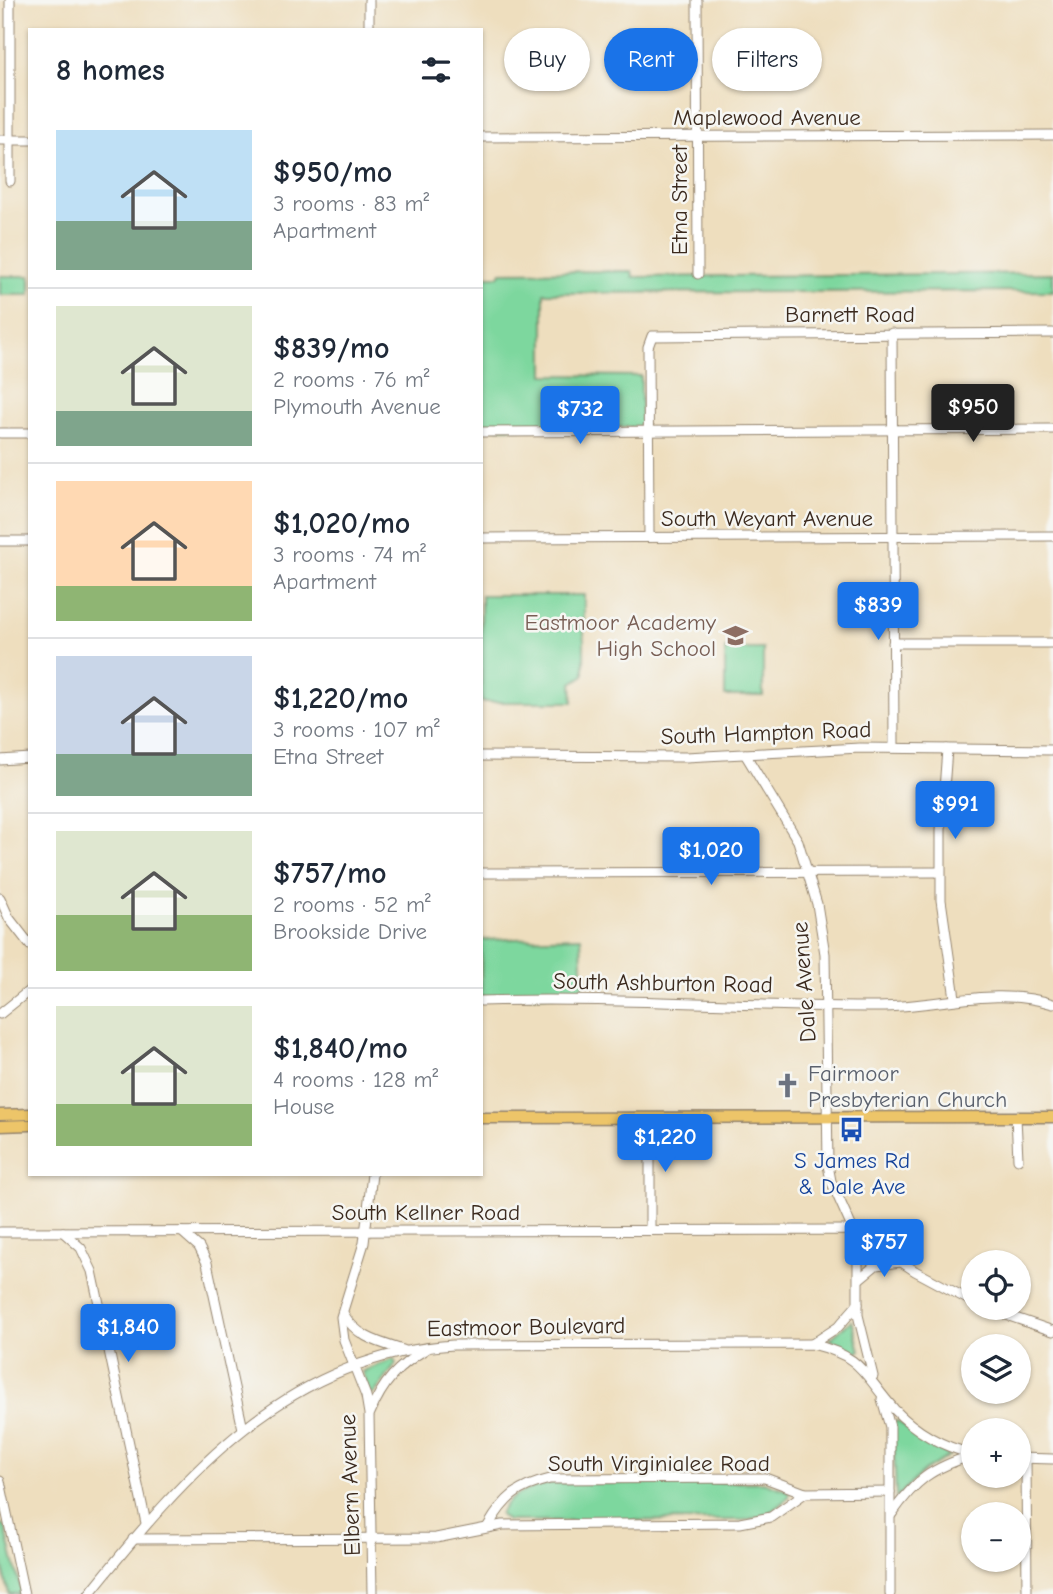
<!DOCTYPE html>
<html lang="en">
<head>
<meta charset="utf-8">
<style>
  :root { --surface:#fff; --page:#f6f6f7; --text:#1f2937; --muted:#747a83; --line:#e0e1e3; --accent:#1a73e8 }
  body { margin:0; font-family:"Comic Neue",sans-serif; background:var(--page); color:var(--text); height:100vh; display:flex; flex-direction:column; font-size:26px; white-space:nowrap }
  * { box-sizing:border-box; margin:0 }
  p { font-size:23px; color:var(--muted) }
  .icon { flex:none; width:38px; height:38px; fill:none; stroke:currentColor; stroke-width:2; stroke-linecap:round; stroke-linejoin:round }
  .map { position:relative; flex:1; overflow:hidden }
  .details { position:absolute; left:28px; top:28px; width:455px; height:1148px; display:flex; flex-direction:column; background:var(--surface); border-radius:0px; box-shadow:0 2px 5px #0004 }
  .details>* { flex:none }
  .banner { position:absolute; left:504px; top:28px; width:443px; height:63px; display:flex; gap:14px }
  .controls { position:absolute; left:961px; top:1250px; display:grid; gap:14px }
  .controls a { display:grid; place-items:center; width:70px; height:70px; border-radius:50%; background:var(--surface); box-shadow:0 2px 5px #0004; font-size:35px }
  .price { position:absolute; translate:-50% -60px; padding:0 16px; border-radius:7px; background:var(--accent); color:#fff; font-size:23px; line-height:46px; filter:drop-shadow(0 2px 4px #0008) }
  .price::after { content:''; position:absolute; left:50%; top:42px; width:21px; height:16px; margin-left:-10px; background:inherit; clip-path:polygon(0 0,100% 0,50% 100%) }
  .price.selected { background:#222; color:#fff }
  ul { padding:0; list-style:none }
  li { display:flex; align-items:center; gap:21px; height:175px; padding:0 28px }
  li+li { border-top:2px solid var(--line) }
  li span { display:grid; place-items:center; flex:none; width:196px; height:140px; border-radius:0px; color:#555 }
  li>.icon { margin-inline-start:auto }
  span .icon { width:84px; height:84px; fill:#fffc; stroke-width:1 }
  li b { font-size:30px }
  h2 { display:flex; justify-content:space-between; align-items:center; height:84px; padding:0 28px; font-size:30px }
  .pill { padding:0 24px; border-radius:32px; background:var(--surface); box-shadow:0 2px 5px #0004; font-size:24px; line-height:63px }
  .pill.selected { background:var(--accent); color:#fff }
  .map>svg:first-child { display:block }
  .green { fill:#7dd79e; stroke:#5c805e; stroke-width:2 }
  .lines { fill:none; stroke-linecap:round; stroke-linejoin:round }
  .minor-casing { stroke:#94846e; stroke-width:11 }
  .major-casing { stroke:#94846e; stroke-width:13 }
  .minor { stroke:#fff; stroke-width:9 }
  .major { stroke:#edc569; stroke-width:10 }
  .labels { text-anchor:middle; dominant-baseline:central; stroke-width:5; stroke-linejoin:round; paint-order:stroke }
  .street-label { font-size:23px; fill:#3b2a1e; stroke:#f6f6f2 }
  .education-label { font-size:23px; fill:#785e54; stroke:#f6f6f2; text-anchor:end }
  .worship-label { font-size:23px; fill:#5b616d; stroke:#f6f6f2; text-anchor:start }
  .transit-label { font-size:23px; fill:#164399; stroke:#f6f6f2 }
</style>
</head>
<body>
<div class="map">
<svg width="1053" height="1594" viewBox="0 0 1053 1594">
  <rect width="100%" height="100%" fill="#f6f6f2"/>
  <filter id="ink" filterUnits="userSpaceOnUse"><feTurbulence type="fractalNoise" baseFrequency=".0143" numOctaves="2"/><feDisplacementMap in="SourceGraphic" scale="14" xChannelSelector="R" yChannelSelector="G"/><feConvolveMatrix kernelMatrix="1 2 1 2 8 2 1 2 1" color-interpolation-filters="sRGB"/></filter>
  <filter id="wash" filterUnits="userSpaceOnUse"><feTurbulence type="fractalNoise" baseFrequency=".00686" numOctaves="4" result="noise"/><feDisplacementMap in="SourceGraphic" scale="28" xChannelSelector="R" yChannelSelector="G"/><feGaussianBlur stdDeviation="1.57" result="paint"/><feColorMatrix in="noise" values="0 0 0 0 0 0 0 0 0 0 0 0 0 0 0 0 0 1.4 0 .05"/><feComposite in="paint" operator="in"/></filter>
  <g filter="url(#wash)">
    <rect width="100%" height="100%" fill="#eedebe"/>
    <g class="green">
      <path d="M632,271L633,277L1053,273V291L544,293V375L641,376V424L636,427L481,428V276H499L501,272Z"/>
      <rect x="0" y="276" width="30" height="19"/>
      <path d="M481,595H584V675L572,683L573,702H481Z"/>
      <rect x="725" y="649" width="38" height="47"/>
      <path d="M581,937L583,994L481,997V940Z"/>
      <path d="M852,1320L860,1351L856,1353L830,1339Z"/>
      <path d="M394,1359L396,1364L374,1394H369L363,1371Z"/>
      <path d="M897,1421L949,1456L924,1471L896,1498L893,1424Z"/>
      <path d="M763,1482L789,1491V1497L767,1515L746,1520L507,1521L500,1515C506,1494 534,1487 553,1483Z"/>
      <path d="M0,1524L5,1527L22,1594H9L0,1553Z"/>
    </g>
  </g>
  <g filter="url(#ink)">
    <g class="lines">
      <defs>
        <g id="minor">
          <path d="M10,0V181"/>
          <path d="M369,0V30"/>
          <path d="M697,0L698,274"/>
          <path d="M481,137L1053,135"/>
          <path d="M0,140H30"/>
          <path d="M892,333L894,747"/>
          <path d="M481,432L1053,429"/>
          <path d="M0,433H30"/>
          <path d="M649,537L648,347L652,336L1053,333"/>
          <path d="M481,538L1053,536"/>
          <path d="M0,541H30"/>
          <path d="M893,643H1053"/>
          <path d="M947,749L941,830V900L955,998"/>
          <path d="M745,754L798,841L817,904L825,954L828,1165L831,1181L853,1230L858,1253V1315L873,1376"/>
          <path d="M481,756L686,757L860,748L1053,750"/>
          <path d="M0,760L30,758"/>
          <path d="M481,873L940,872"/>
          <path d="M0,898L9,918L30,945"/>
          <path d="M481,1001C614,997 747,1007 879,1007C939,1007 994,986 1053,1004"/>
          <path d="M0,1014L30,990"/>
          <path d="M1016,1117L1018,1159"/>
          <path d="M650,1230V1118"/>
          <path d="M0,1232L853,1230L915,1271L973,1302"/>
          <path d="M63,1232L81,1248L92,1271L146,1523"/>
          <path d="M182,1232L199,1247L207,1263L243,1429"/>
          <path d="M859,1279L876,1265L901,1262"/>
          <path d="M983,1307L1053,1331"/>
          <path d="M343,1313C356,1337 378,1342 403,1350"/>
          <path d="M812,1344L838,1327L858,1304"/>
          <path d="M882,1399L890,1427V1594"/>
          <path d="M370,1413C383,1382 398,1366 426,1349"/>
          <path d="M1018,1458L1053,1459"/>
          <path d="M1026,1459L1027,1594"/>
          <path d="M0,1481L24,1594"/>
          <path d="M891,1515C916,1479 932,1468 973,1455"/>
          <path d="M488,1526C505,1497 517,1487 550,1479L765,1478L805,1493"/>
          <path d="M133,1539L436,1538L502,1525L740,1523L771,1517L805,1493L890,1492"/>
          <path d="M89,1594C186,1473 287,1356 453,1345L812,1344C864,1357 862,1373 894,1409C916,1432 943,1447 973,1454"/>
          <path d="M372,1594L369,1414L366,1396L344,1340L341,1317L364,1243L372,1174"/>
        </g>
        <g id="major">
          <path d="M0,1115L30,1114"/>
          <path d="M481,1118L1053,1117"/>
          <path d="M0,1126L30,1125"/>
        </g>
      </defs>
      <use href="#minor" class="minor-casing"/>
      <use href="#major" class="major-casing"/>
      <use href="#minor" class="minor"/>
      <use href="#major" class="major"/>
    </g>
  </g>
  <defs>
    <symbol id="school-bare" viewBox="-9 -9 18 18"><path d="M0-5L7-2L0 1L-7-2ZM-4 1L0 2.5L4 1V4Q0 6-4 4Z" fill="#8d6e63" stroke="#f6f6f2" stroke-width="2.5" paint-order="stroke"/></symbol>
    <symbol id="church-bare" viewBox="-9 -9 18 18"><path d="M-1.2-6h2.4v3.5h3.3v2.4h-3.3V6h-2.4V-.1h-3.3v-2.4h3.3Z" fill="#6b7280" stroke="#f6f6f2" stroke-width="2.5" paint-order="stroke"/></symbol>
    <symbol id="bus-bare" viewBox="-9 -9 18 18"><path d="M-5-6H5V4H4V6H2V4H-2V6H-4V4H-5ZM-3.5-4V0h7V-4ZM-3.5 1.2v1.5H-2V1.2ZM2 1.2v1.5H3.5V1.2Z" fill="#1a4fb4" stroke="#f6f6f2" stroke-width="2.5" paint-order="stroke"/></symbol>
  </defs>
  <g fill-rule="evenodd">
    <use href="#school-bare" x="718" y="618" width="35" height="35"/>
    <use href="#church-bare" x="770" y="1068" width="35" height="35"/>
    <use href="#bus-bare" x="834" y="1112" width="35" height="35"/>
  </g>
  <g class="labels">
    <g class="street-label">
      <text x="767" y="117">Maplewood Avenue</text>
      <text transform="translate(679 200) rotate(-90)">Etna Street</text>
      <text x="850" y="314">Barnett Road</text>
      <text x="767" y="518">South Weyant Avenue</text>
      <text transform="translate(766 733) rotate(-2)">South Hampton Road</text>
      <text transform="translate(804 982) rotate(-94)">Dale Avenue</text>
      <text transform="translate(663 983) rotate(1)">South Ashburton Road</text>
      <text x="426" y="1212">South Kellner Road</text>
      <text transform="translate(526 1327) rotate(-1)">Eastmoor Boulevard</text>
      <text x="659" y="1463">South Virginialee Road</text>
      <text transform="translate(350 1485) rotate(-92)">Elbern Avenue</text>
    </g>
    <g class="education-label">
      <text x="716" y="622">Eastmoor Academy<tspan x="716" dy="26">High School</tspan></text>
    </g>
    <g class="worship-label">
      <text x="808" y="1073">Fairmoor<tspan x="808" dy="26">Presbyterian Church</tspan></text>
    </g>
    <g class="transit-label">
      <text x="852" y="1160">S James Rd<tspan x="852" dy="26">&amp; Dale Ave</tspan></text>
    </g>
  </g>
</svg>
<div class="controls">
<a><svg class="icon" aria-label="locate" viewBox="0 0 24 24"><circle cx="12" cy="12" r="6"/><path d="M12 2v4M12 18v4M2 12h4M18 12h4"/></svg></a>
<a><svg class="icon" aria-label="layers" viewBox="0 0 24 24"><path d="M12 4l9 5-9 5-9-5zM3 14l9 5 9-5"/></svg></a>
<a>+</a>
<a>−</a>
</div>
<b class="price selected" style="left:973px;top:444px">$950</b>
<b class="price" style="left:580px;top:446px">$732</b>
<b class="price" style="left:878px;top:642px">$839</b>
<b class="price" style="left:955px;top:841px">$991</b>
<b class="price" style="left:711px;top:887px">$1,020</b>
<b class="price" style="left:665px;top:1174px">$1,220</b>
<b class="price" style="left:884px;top:1279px">$757</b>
<b class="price" style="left:128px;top:1364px">$1,840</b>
<div class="banner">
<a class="pill">Buy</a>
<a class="pill selected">Rent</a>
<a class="pill">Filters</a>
</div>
<section class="details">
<h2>8 homes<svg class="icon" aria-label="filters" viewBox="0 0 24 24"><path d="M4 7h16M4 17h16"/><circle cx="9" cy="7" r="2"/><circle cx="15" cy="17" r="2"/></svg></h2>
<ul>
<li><span style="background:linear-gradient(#bfe0f5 65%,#7fa58c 0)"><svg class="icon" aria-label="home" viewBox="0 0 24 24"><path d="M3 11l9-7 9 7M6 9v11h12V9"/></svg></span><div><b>$950/mo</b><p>3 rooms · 83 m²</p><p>Apartment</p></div></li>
<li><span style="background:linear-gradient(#dfe7d0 75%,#7fa58c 0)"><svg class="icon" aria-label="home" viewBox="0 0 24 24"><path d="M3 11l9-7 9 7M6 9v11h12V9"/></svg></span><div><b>$839/mo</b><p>2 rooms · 76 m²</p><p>Plymouth Avenue</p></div></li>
<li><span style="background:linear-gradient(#ffd9b3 75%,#8fb573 0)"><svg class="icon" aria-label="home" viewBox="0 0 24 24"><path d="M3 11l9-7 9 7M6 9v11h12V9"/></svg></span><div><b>$1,020/mo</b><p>3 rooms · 74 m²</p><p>Apartment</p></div></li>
<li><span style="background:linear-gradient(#c9d6e8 70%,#7fa58c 0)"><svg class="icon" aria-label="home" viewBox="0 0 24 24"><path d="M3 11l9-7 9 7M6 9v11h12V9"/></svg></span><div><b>$1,220/mo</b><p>3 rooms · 107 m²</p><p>Etna Street</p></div></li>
<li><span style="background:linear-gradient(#dfe7d0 60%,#8fb573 0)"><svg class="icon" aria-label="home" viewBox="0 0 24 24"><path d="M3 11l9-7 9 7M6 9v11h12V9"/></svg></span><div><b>$757/mo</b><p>2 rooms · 52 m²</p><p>Brookside Drive</p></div></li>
<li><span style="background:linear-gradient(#dfe7d0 70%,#8fb573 0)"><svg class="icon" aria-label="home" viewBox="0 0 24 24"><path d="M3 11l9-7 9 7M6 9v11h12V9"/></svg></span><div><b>$1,840/mo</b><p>4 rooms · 128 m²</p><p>House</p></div></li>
</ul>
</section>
</div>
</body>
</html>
